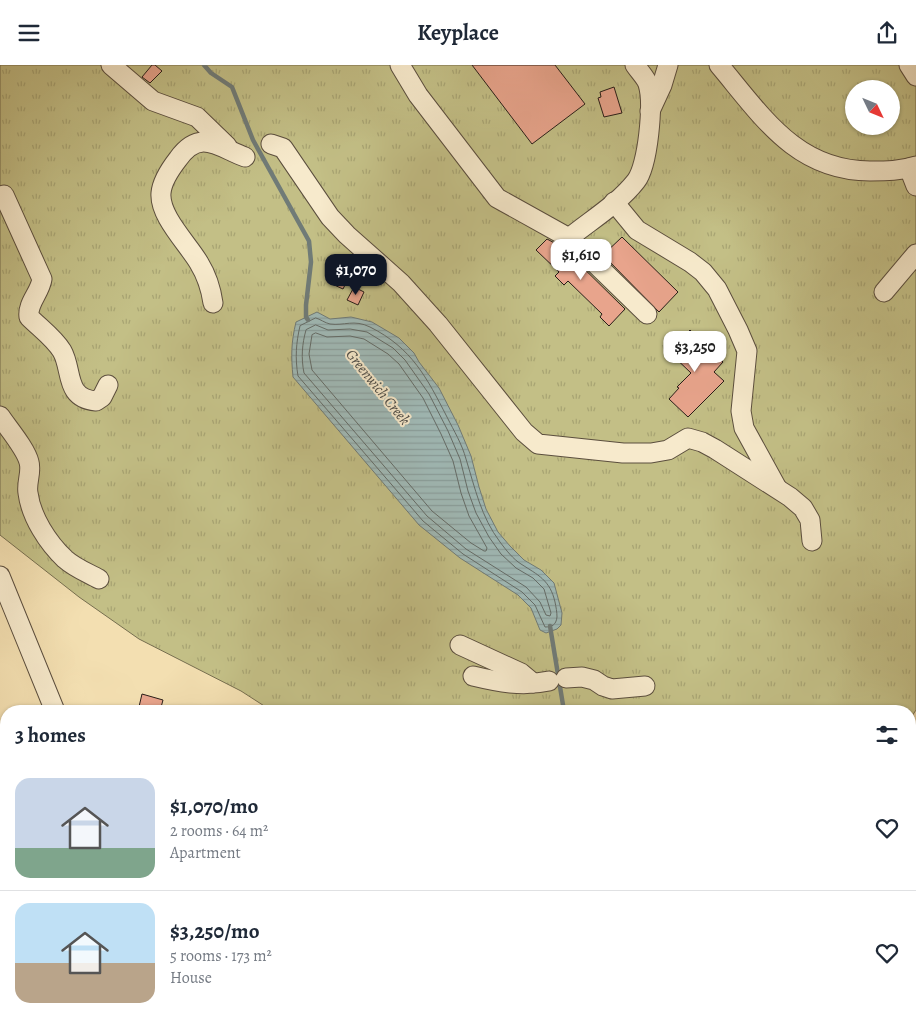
<!DOCTYPE html>
<html lang="en">
<head>
<meta charset="utf-8">
<style>
  :root { --surface:#fff; --page:#f2f2f3; --text:#1f2937; --muted:#747a83; --line:#e0e1e3; --accent:#111827 }
  body { margin:0; font-family:Alegreya,serif; background:var(--page); color:var(--text); height:100vh; display:flex; flex-direction:column; font-size:19px; white-space:nowrap }
  * { box-sizing:border-box; margin:0 }
  p { font-size:16px; color:var(--muted) }
  .icon { flex:none; width:28px; height:28px; fill:none; stroke:currentColor; stroke-width:2; stroke-linecap:round; stroke-linejoin:round }
  .map { position:relative; flex:1; overflow:hidden }
  .panel { position:absolute; left:0px; top:640px; width:916px; height:321px; display:flex; flex-direction:column; background:var(--surface); border-radius:20px 20px 0 0; box-shadow:0 1px 4px #0004 }
  .panel>* { flex:none }
  .needle { width:32px; rotate:133deg }
  .controls { position:absolute; left:845px; top:15px; display:grid; gap:10px }
  .controls a { display:grid; place-items:center; width:55px; height:55px; border-radius:50%; background:var(--surface); box-shadow:0 1px 4px #0004; font-size:25px }
  .price { position:absolute; translate:-50% -42px; padding:0 11px; border-radius:10px; background:#fff; color:#222; font-size:16px; line-height:32px; filter:drop-shadow(0 1px 2px #0008) }
  .price::after { content:''; position:absolute; left:50%; top:30px; width:15px; height:11px; margin-left:-8px; background:inherit; clip-path:polygon(0 0,100% 0,50% 100%) }
  .price.selected { background:var(--accent); color:#fff }
  ul { padding:0; list-style:none }
  li { display:flex; align-items:center; gap:15px; height:125px; padding:0 15px }
  li+li { border-top:1px solid var(--line) }
  li span { display:grid; place-items:center; flex:none; width:140px; height:100px; border-radius:15px; color:#555 }
  li>.icon { margin-inline-start:auto }
  span .icon { width:60px; height:60px; fill:#fffc; stroke-width:1 }
  li b { font-size:21px }
  h2 { display:flex; justify-content:space-between; align-items:center; height:60px; padding:0 15px; font-size:21px }
  header { display:flex; justify-content:space-between; align-items:center; height:65px; padding:0 15px; background:var(--surface); font-size:22px; font-weight:700 }
  .map>svg:first-child { display:block }
  .grass { fill:url(#grass-tufts); stroke:#766e4f; fill-rule:evenodd }
  .water { fill:url(#water-rules); stroke:#707b77 }
  .lines { fill:none; stroke-linecap:round; stroke-linejoin:round }
  .shore { stroke:#646c68; stroke-width:1 }
  .stream { stroke:#707b77; stroke-width:4.5 }
  .building { fill:#e8a48c; stroke:#281d18 }
  .minor-casing { stroke:#5b4e3e; stroke-width:21 }
  .minor { stroke:#f7eacc; stroke-width:19 }
  .labels { text-anchor:middle; dominant-baseline:central; stroke-width:4; stroke-linejoin:round; paint-order:stroke }
  .water-label { font-size:15px; font-style:italic; fill:#4c4c48; stroke:#f7eacc }
</style>
</head>
<body>
<header><svg class="icon" aria-label="menu" viewBox="0 0 24 24"><path d="M4 6h16M4 12h16M4 18h16"/></svg>Keyplace<svg class="icon" aria-label="share" viewBox="0 0 24 24"><path d="M12 15V3M7 8l5-5 5 5M5 13v7h14v-7"/></svg></header>
<div class="map">
<svg width="916" height="961" viewBox="0 0 916 961">
  <defs>
    <pattern id="grass-tufts" width="24" height="20" patternUnits="userSpaceOnUse" patternTransform="scale(1.25)"><rect width="24" height="20" fill="#c3bf86"/><path d="M3 7l-1-3M5 7V3M7 7l1-3M15 17l-1-3M17 17v-4M19 17l1-3" fill="none" stroke="#a8a473"/></pattern>
    <pattern id="water-rules" width="6" height="5" patternUnits="userSpaceOnUse" patternTransform="scale(1.25)"><rect width="6" height="5" fill="#a0bab7"/><path d="M0 2.5h6" fill="none" stroke="#8a9f9d"/></pattern>
  </defs>
  <rect width="100%" height="100%" fill="#f3dfb1"/>
  <filter id="stains"><feTurbulence type="fractalNoise" baseFrequency=".004" numOctaves="4"/><feColorMatrix values="0 0 0 0 .2 0 0 0 0 .09 0 0 0 0 .02 0 0 0 .5 -.17"/></filter>
  <radialGradient id="worn" r=".72"><stop offset=".6" stop-color="#630" stop-opacity="0"/><stop offset="1" stop-color="#630" stop-opacity=".3"/></radialGradient>
  <path class="grass" d="M0,0H916V645L910,654V646H272L241,626L139,574L79,532L0,470ZM854,24H891V61H854Z"/>
  <g class="water">
    <path d="M317,247L330,254L351,252L372,257L399,273L414,288L419,297L439,323L458,360L471,391L479,422L486,444L498,467L510,481L524,495L541,505L554,518L562,548L561,560L557,564L546,568L540,565L531,543L518,530L460,493L419,460L293,312C291,291 291,278 296,257Z"/>
    <path d="M728,955H820L823,961H741Z"/>
  </g>
  <g class="lines">
    <g class="shore">
      <path d="M316,253C320,254 325,258 330,259C344,261 354,254 370,262C412,283 427,313 447,352C454,366 462,379 466,394C475,423 481,452 500,477C506,485 513,494 521,499C538,510 550,515 555,537C556,542 557,547 557,552C556,560 552,562 545,562L535,540L522,527L463,489L423,456L298,311C295,293 296,278 300,261Z"/>
      <path d="M316,260L328,265L350,264L367,267L393,283L405,295L429,329L448,366L460,394L468,426L476,448L489,472L501,489L516,503L533,513L544,524L551,548L550,551L546,550L540,537L526,522L466,484L427,451L304,308C301,293 302,279 306,265Z"/>
      <path d="M316,268L327,272L350,271L364,274L388,289L399,299L423,333L441,369L453,396L461,428L469,451L487,483L486,486H484L471,478L432,446L312,305L309,289L312,270Z"/>
    </g>
    <g class="stream">
      <path d="M204,0L211,8L232,22L253,75L309,176L311,197L306,240V252L308,255"/>
      <path d="M550,561L564,646"/>
      <path d="M910,669L916,663"/>
      <path d="M0,937L6,953"/>
      <path d="M7,955L9,961"/>
    </g>
  </g>
  <g class="building">
    <path d="M152,0H155L162,6L150,18L142,12Z"/>
    <path d="M472,0H555L585,39L532,79Z"/>
    <path d="M614,22L622,48L604,52L598,33L601,32L600,27Z"/>
    <path d="M622,172L678,227L659,247L603,190Z"/>
    <path d="M547,174L562,182L625,244L609,261L600,252L602,249L568,216L564,220L555,211L559,207L536,185Z"/>
    <path d="M337,209L348,214L343,224L332,219Z"/>
    <path d="M354,222L364,227L358,240L347,235Z"/>
    <path d="M690,265L723,297L714,307L724,316L688,352L669,334L679,323L677,322L691,308L669,287Z"/>
    <path d="M142,629L163,635L160,646H138Z"/>
  </g>
  <g class="lines">
    <defs>
      <g id="minor">
        <path d="M111,0L153,36L197,52L227,81"/>
        <path d="M400,0L418,30L497,133L569,173L647,249"/>
        <path d="M719,0C762,51 796,106 870,106C886,106 901,106 916,101"/>
        <path d="M909,0L916,11"/>
        <path d="M650,46L662,20L668,0"/>
        <path d="M271,79L283,83L330,152L347,170L401,218L438,259L524,367L538,379L623,388H651L668,385L688,373L702,377L715,384L790,432L803,443L810,455L812,476"/>
        <path d="M909,103L916,121"/>
        <path d="M4,130L42,214C40,228 27,238 29,252C40,263 54,273 62,286C73,305 64,333 96,336L102,332L108,320"/>
        <path d="M614,137L637,165L690,197L703,207L717,224L738,265L747,286L741,346L744,363L777,423"/>
        <path d="M569,173C591,155 618,139 636,116C648,101 654,38 648,19C646,13 639,6 635,0"/>
        <path d="M884,227L916,189"/>
        <path d="M213,238C211,224 207,211 199,198C188,179 159,151 161,128C162,116 171,103 178,94C200,63 218,82 245,92"/>
        <path d="M0,351C8,363 26,384 29,397C32,407 26,418 28,428C31,452 48,478 65,494C75,503 88,508 99,514"/>
        <path d="M0,511L55,646"/>
        <path d="M460,580L521,608L533,618"/>
        <path d="M473,611C498,617 522,622 549,616"/>
        <path d="M566,613L582,612L594,615L603,621L612,624L645,621"/>
        <path d="M910,874L916,873"/>
        <path d="M142,955L144,961"/>
        <path d="M218,955L223,961"/>
        <path d="M872,955L880,961"/>
        <path d="M611,961L617,955"/>
      </g>
    </defs>
    <use href="#minor" class="minor-casing"/>
    <use href="#minor" class="minor"/>
  </g>
  <g class="labels">
    <g class="water-label">
      <text transform="translate(378 322) rotate(51)">Greenwich Creek</text>
    </g>
  </g>
  <rect width="100%" height="100%" filter="url(#stains)"/>
  <rect width="100%" height="100%" fill="url(#worn)"/>
</svg>
<div class="controls">
<a><svg class="needle" viewBox="-14 -14 28 28"><path d="M0-13l5 13h-10z" fill="#e53935"/><path d="M0 13l5-13h-10z" fill="#747a83"/></svg></a>
</div>
<b class="price" style="left:581px;top:216px">$1,610</b>
<b class="price selected" style="left:356px;top:231px">$1,070</b>
<b class="price" style="left:695px;top:308px">$3,250</b>
<section class="panel">
<h2>3 homes<svg class="icon" aria-label="filters" viewBox="0 0 24 24"><path d="M4 7h16M4 17h16"/><circle cx="9" cy="7" r="2"/><circle cx="15" cy="17" r="2"/></svg></h2>
<ul>
<li><span style="background:linear-gradient(#c9d6e8 70%,#7fa58c 0)"><svg class="icon" aria-label="home" viewBox="0 0 24 24"><path d="M3 11l9-7 9 7M6 9v11h12V9"/></svg></span><div><b>$1,070/mo</b><p>2 rooms · 64 m²</p><p>Apartment</p></div><svg class="icon" aria-label="heart" viewBox="0 0 24 24"><path d="M12 20l-8-8c-3-5 5-10 8-4 3-6 11-1 8 4z"/></svg></li>
<li><span style="background:linear-gradient(#bfe0f5 60%,#b9a48a 0)"><svg class="icon" aria-label="home" viewBox="0 0 24 24"><path d="M3 11l9-7 9 7M6 9v11h12V9"/></svg></span><div><b>$3,250/mo</b><p>5 rooms · 173 m²</p><p>House</p></div><svg class="icon" aria-label="heart" viewBox="0 0 24 24"><path d="M12 20l-8-8c-3-5 5-10 8-4 3-6 11-1 8 4z"/></svg></li>
</ul>
</section>
</div>
</body>
</html>
